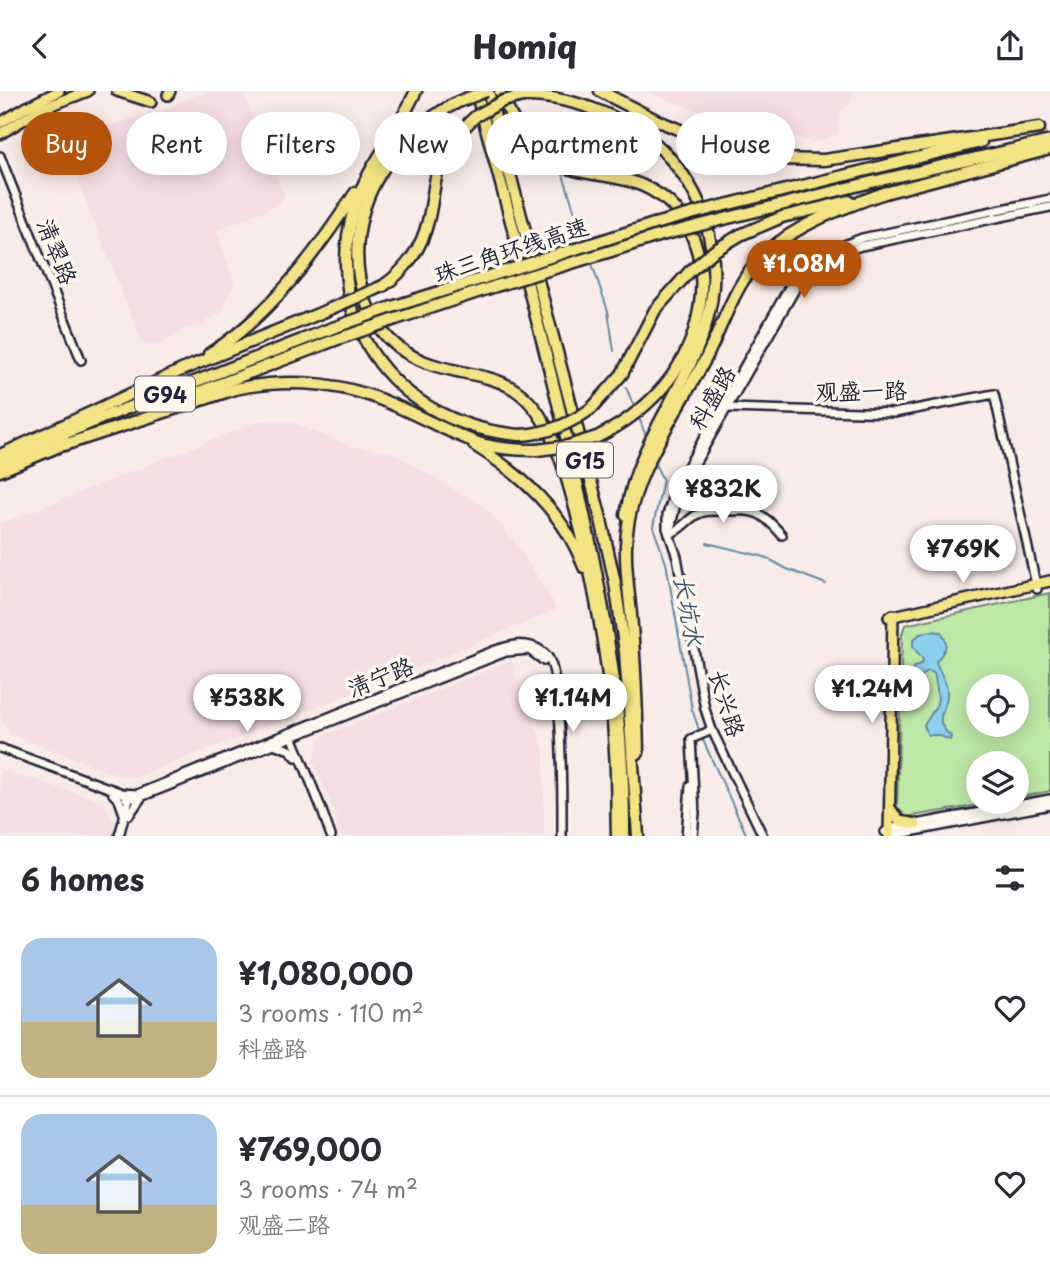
<!DOCTYPE html>
<html lang="en">
<head>
<meta charset="utf-8">
<style>
  :root { --surface:#fff; --page:#f7f7f7; --text:#2b2b33; --muted:#7c7c81; --line:#e1e1e2; --accent:#b45309 }
  body { margin:0; font-family:"Playpen Sans","LXGW WenKai TC",sans-serif; background:var(--page); color:var(--text); height:100vh; display:flex; flex-direction:column; font-size:26px; white-space:nowrap }
  * { box-sizing:border-box; margin:0 }
  p { font-size:23px; color:var(--muted) }
  .icon { flex:none; width:38px; height:38px; fill:none; stroke:currentColor; stroke-width:2; stroke-linecap:round; stroke-linejoin:round }
  .map { position:relative; height:745px; overflow:hidden }
  .drawer { display:flex; flex-direction:column; background:var(--surface); flex:1 }
  .drawer>* { flex:none }
  .hud { position:absolute; left:21px; top:21px; width:1008px; height:63px; display:flex; gap:14px }
  .tools { position:absolute; left:966px; top:583px; display:grid; gap:14px }
  .tools a { display:grid; place-items:center; width:63px; height:63px; border-radius:50%; background:var(--surface); box-shadow:0 4px 18px #0003; font-size:35px }
  .price { position:absolute; translate:-50% -60px; padding:0 16px; border-radius:24px; background:#fff; color:#222; font-size:23px; line-height:46px; filter:drop-shadow(0 2px 4px #0008) }
  .price::after { content:''; position:absolute; left:50%; top:42px; width:21px; height:16px; margin-left:-10px; background:inherit; clip-path:polygon(0 0,100% 0,50% 100%) }
  .price.on { background:var(--accent); color:#fff }
  ul { padding:0; list-style:none }
  li { display:flex; align-items:center; gap:21px; height:175px; padding:0 21px }
  li+li { border-top:2px solid var(--line) }
  li span { display:grid; place-items:center; flex:none; width:196px; height:140px; border-radius:21px; color:#555 }
  li>.icon { margin-inline-start:auto }
  span .icon { width:84px; height:84px; fill:#fffc; stroke-width:1 }
  li b { font-size:30px }
  h2 { display:flex; justify-content:space-between; align-items:center; height:84px; padding:0 21px; font-size:30px }
  .tag { padding:0 24px; border-radius:32px; background:var(--surface); box-shadow:0 4px 18px #0003; font-size:24px; line-height:63px }
  .tag.on { background:var(--accent); color:#fff }
  header { display:flex; justify-content:space-between; align-items:center; height:91px; padding:0 21px; background:var(--surface); font-size:32px; font-weight:800 }
  .map>svg:first-child { display:block }
  .built { fill:#f6dde3 }
  .green { fill:#bde8a6; stroke:#708570; stroke-width:2; fill-rule:evenodd }
  .water { fill:#8ccfed; stroke:#628aa6; stroke-width:2 }
  .lines { fill:none; stroke-linecap:round; stroke-linejoin:round }
  .stream { stroke:#628aa6; stroke-width:2 }
  .minor-casing { stroke:#22223b; stroke-width:12 }
  .major-casing { stroke:#22223b; stroke-width:14 }
  .highway-casing { stroke:#22223b; stroke-width:15 }
  .minor { stroke:#fbf7ec; stroke-width:7 }
  .major { stroke:#f4e382; stroke-width:9 }
  .highway { stroke:#f4e382; stroke-width:10 }
  .highway-bridge-casing { stroke:#22223b; stroke-width:15; stroke-linecap:butt }
  .highway-bridge { stroke:#f4e382; stroke-width:10 }
  .labels { text-anchor:middle; dominant-baseline:central; stroke-width:7; stroke-linejoin:round; paint-order:stroke }
  .shield { fill:#fbf7ec; stroke:#636270; stroke-width:2 }
  .shield-label { font-size:21px; font-weight:bold; fill:#22223b }
  .street-label { font-size:23px; fill:#22223b; stroke:#fbf7ec }
  .water-label { font-size:24px; font-style:italic; fill:#425670; stroke:#fbf7ec }
</style>
</head>
<body>
<header><svg class="icon" aria-label="back" viewBox="0 0 24 24"><path d="M15 5l-7 7 7 7"/></svg>Homiq<svg class="icon" aria-label="share" viewBox="0 0 24 24"><path d="M12 15V3M7 8l5-5 5 5M5 13v7h14v-7"/></svg></header>
<div class="map">
<svg width="1050" height="745" viewBox="0 0 1050 745">
  <rect width="100%" height="100%" fill="#f9ebe8"/>
  <filter id="ink" filterUnits="userSpaceOnUse"><feTurbulence type="fractalNoise" baseFrequency=".0143" numOctaves="2"/><feDisplacementMap in="SourceGraphic" scale="14" xChannelSelector="R" yChannelSelector="G"/><feConvolveMatrix kernelMatrix="1 2 1 2 8 2 1 2 1" color-interpolation-filters="sRGB"/></filter>
  <g filter="url(#ink)">
    <g class="built">
      <path d="M211,0H242L285,104L278,114L217,139L234,191L220,223L205,229L204,234L184,238L165,252L155,254L142,252L62,49L151,22L152,24L176,14V11Z"/>
      <path d="M646,0H854L852,11L840,20L837,43L821,50L812,51L744,30L731,32Z"/>
      <path d="M259,330L290,331L351,355L390,361L486,417L518,455L551,507L556,519L398,584L136,686L121,685L10,643L0,625V433Z"/>
      <path d="M511,570L544,659V745H339L336,725L313,670L322,645Z"/>
      <path d="M0,678L104,711L116,737L114,745H0Z"/>
    </g>
    <path class="green" d="M1050,502V700L1017,707V672H978V710L998,711L906,726L897,716L902,543L905,534ZM978,595H1017V634H978Z"/>
    <path class="water" d="M931,540L941,541C951,555 944,559 936,571C939,580 945,588 947,598C950,619 929,627 951,645L950,649L938,644H928L924,634C941,609 940,612 934,582L928,580L920,586L912,582L913,577L922,572L923,568L913,556V549L920,543Z"/>
    <g class="lines">
      <g class="stream">
        <path d="M559,68L561,49L576,33"/>
        <path d="M562,80L584,151"/>
        <path d="M591,170L608,220L614,260"/>
        <path d="M626,296L634,316"/>
        <path d="M638,324L647,348"/>
        <path d="M654,371L663,389L653,436L666,472L692,618L700,642"/>
        <path d="M707,452L765,466L787,478L826,493"/>
        <path d="M702,647L747,745"/>
      </g>
      <defs>
        <g id="minor">
          <path d="M0,65L81,269"/>
          <path d="M727,317L894,322L994,303L1037,498"/>
          <path d="M670,439L676,413L689,383L797,195L814,175L824,169L861,155L1050,116"/>
          <path d="M669,443C681,439 686,430 696,424C705,419 714,420 724,420C756,419 760,419 782,444"/>
          <path d="M292,645L320,714L331,745"/>
          <path d="M276,654L290,659L296,666"/>
          <path d="M0,657L122,702L137,703L493,560C512,553 533,548 548,566C563,586 562,714 562,745"/>
          <path d="M113,703L119,709L124,723"/>
          <path d="M126,707H138L506,561L529,559L544,570"/>
          <path d="M129,724L141,707"/>
          <path d="M885,741L889,738L1050,708"/>
          <path d="M119,745L130,704"/>
          <path d="M686,745L690,695"/>
          <path d="M693,745L695,722L691,648L712,639"/>
          <path d="M763,745L712,639L705,618L677,466L667,437V424L675,398L792,191L810,170L820,163L862,147L1050,108"/>
          <path d="M889,745L1050,714"/>
        </g>
        <g id="major">
          <path d="M117,0L151,11"/>
          <path d="M168,4L170,0"/>
          <path d="M0,32L27,16L59,0"/>
          <path d="M0,43L41,18L88,0"/>
          <path d="M889,526L1050,490"/>
          <path d="M890,717L899,730L916,733"/>
          <path d="M889,745L893,524"/>
        </g>
        <g id="highway">
          <path d="M416,0C408,16 400,32 391,47C376,70 362,91 354,118C319,237 403,336 521,344"/>
          <path d="M476,0C506,111 536,221 563,333C596,469 625,604 624,745"/>
          <path d="M488,0L600,424L615,492L625,561L638,745"/>
          <path d="M500,0C511,28 525,56 553,71C576,83 605,83 630,90C695,110 711,174 696,233C683,285 644,323 597,346"/>
          <path d="M600,0L656,29L726,58L771,68L824,69L1039,37"/>
          <path d="M523,5C571,4 636,29 668,65C688,87 703,114 709,144C735,258 641,320 626,424"/>
          <path d="M458,11C414,33 375,75 362,125C348,182 365,248 425,271C475,290 515,277 546,335C563,367 572,405 581,440C598,512 611,587 615,660C617,688 616,717 617,745"/>
          <path d="M881,103L1050,58"/>
          <path d="M721,115L981,51"/>
          <path d="M724,128L872,91L1050,50"/>
          <path d="M740,144L782,126L849,110"/>
          <path d="M607,148L654,133"/>
          <path d="M611,160L658,145"/>
          <path d="M383,195C405,180 422,157 428,130C432,115 433,98 437,82C444,59 458,41 476,25"/>
          <path d="M392,216L493,184"/>
          <path d="M396,228L496,195"/>
          <path d="M209,263C268,227 318,159 355,102"/>
          <path d="M160,316L335,249"/>
          <path d="M592,317L622,283L655,219L690,180"/>
          <path d="M64,354L235,298C281,288 330,290 374,306C410,319 442,339 478,352C497,358 517,359 537,359"/>
          <path d="M474,354C522,384 564,422 584,476"/>
          <path d="M0,364L186,277L323,221"/>
          <path d="M0,370L107,325L330,238"/>
          <path d="M0,380L67,352"/>
          <path d="M638,662C637,616 635,570 631,524C629,501 625,478 626,455C628,385 676,325 707,265C725,230 736,187 768,160C801,131 846,116 887,101"/>
        </g>
      </defs>
      <use href="#minor" class="minor-casing"/>
      <use href="#major" class="major-casing"/>
      <use href="#highway" class="highway-casing"/>
      <use href="#minor" class="minor"/>
      <use href="#major" class="major"/>
      <use href="#highway" class="highway"/>
      <defs>
        <g id="highway-bridge">
          <path d="M458,11L486,0"/>
          <path d="M476,25L503,10L523,5"/>
          <path d="M654,133L721,115"/>
          <path d="M658,145L724,128"/>
          <path d="M690,180L714,160L740,144"/>
          <path d="M493,184L607,148"/>
          <path d="M496,195L611,160"/>
          <path d="M323,221L383,195"/>
          <path d="M330,238L392,216"/>
          <path d="M335,249L396,228"/>
          <path d="M521,344C549,342 570,333 592,317"/>
          <path d="M537,359L568,355L597,346"/>
        </g>
      </defs>
      <use href="#highway-bridge" class="highway-bridge-casing"/>
      <use href="#highway-bridge" class="highway-bridge"/>
    </g>
  </g>
  <g class="labels">
    <g class="shield">
      <rect x="135" y="285.5" width="60" height="35" rx="5"/>
      <rect x="557" y="351.5" width="56" height="35" rx="5"/>
    </g>
    <g class="shield-label">
      <text x="165" y="303">G94</text>
      <text x="585" y="369">G15</text>
    </g>
    <g class="street-label">
      <text transform="translate(511 158) rotate(-18)">珠三角环线高速</text>
      <text transform="translate(58 160) rotate(68)">清翠路</text>
      <text transform="translate(861 299) rotate(-1)">观盛一路</text>
      <text transform="translate(711 306) rotate(-60)">科盛路</text>
      <text transform="translate(380 585) rotate(-22)">清宁路</text>
      <text transform="translate(728 612) rotate(73)">长兴路</text>
    </g>
    <g class="water-label">
      <text transform="translate(690 519) rotate(80)">长坑水</text>
    </g>
  </g>
</svg>
<div class="tools">
<a><svg class="icon" aria-label="locate" viewBox="0 0 24 24"><circle cx="12" cy="12" r="6"/><path d="M12 2v4M12 18v4M2 12h4M18 12h4"/></svg></a>
<a><svg class="icon" aria-label="layers" viewBox="0 0 24 24"><path d="M12 4l9 5-9 5-9-5zM3 14l9 5 9-5"/></svg></a>
</div>
<b class="price on" style="left:804px;top:209px">¥1.08M</b>
<b class="price" style="left:723px;top:434px">¥832K</b>
<b class="price" style="left:963px;top:494px">¥769K</b>
<b class="price" style="left:872px;top:634px">¥1.24M</b>
<b class="price" style="left:247px;top:643px">¥538K</b>
<b class="price" style="left:573px;top:643px">¥1.14M</b>
<div class="hud">
<a class="tag on">Buy</a>
<a class="tag">Rent</a>
<a class="tag">Filters</a>
<a class="tag">New</a>
<a class="tag">Apartment</a>
<a class="tag">House</a>
</div>
</div>
<section class="drawer">
<h2>6 homes<svg class="icon" aria-label="filters" viewBox="0 0 24 24"><path d="M4 7h16M4 17h16"/><circle cx="9" cy="7" r="2"/><circle cx="15" cy="17" r="2"/></svg></h2>
<ul>
<li><span style="background:linear-gradient(#a9c7e8 60%,#c2b280 0)"><svg class="icon" aria-label="home" viewBox="0 0 24 24"><path d="M3 11l9-7 9 7M6 9v11h12V9"/></svg></span><div><b>¥1,080,000</b><p>3 rooms · 110 m²</p><p>科盛路</p></div><svg class="icon" aria-label="heart" viewBox="0 0 24 24"><path d="M12 20l-8-8c-3-5 5-10 8-4 3-6 11-1 8 4z"/></svg></li>
<li><span style="background:linear-gradient(#a9c7e8 65%,#c2b280 0)"><svg class="icon" aria-label="home" viewBox="0 0 24 24"><path d="M3 11l9-7 9 7M6 9v11h12V9"/></svg></span><div><b>¥769,000</b><p>3 rooms · 74 m²</p><p>观盛二路</p></div><svg class="icon" aria-label="heart" viewBox="0 0 24 24"><path d="M12 20l-8-8c-3-5 5-10 8-4 3-6 11-1 8 4z"/></svg></li>
</ul>
</section>
</body>
</html>
